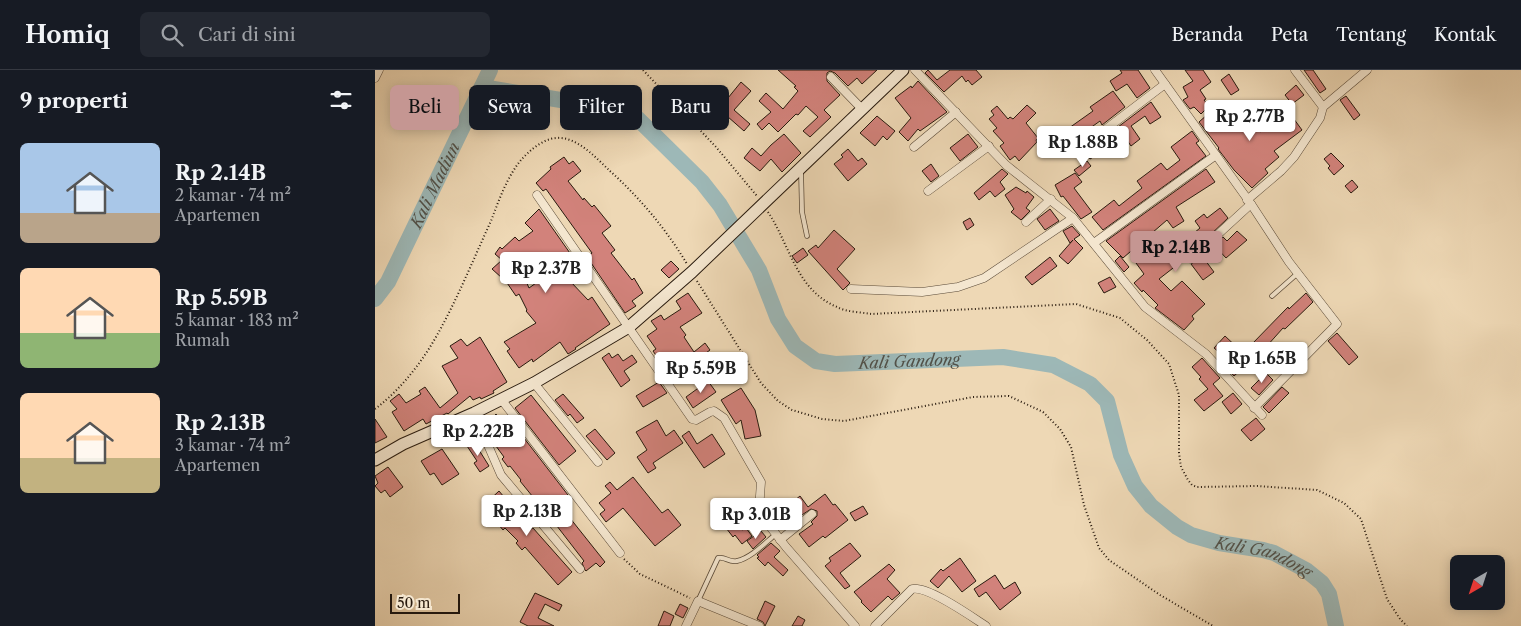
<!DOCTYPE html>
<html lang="id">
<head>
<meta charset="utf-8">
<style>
  :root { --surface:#171b24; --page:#242831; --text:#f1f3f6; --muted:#9ea1a6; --line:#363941; --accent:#c59692 }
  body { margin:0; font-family:"Libre Caslon Text",serif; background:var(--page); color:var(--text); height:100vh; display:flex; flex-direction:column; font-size:19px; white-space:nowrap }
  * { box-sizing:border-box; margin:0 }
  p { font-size:16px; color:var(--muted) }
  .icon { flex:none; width:28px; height:28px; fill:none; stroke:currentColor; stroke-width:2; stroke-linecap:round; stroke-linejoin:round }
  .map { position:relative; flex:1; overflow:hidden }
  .drawer { display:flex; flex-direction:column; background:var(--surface); width:375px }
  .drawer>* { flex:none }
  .guide { position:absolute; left:15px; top:15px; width:475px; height:45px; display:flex; gap:10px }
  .needle { width:32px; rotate:219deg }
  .controls { position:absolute; left:1075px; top:485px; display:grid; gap:10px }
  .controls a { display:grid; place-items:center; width:55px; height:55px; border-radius:8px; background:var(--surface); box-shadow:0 2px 12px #0003; font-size:25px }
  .scale { position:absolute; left:15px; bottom:12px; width:70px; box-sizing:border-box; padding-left:5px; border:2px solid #281a0e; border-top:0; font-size:14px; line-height:18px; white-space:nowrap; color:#281a0e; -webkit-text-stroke:4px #f4e6cf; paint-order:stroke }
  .price { position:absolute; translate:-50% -42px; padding:0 11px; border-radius:5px; background:#fff; color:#222; font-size:16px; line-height:32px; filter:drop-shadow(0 1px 2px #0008) }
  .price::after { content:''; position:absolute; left:50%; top:30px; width:15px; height:11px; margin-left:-8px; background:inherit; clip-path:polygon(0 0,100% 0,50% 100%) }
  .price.active { background:var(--accent); color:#111 }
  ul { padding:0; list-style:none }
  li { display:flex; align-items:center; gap:15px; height:125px; padding:0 20px }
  li span { display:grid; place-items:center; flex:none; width:140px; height:100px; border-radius:8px; color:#555 }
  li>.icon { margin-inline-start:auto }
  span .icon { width:60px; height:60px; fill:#fffc; stroke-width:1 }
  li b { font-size:21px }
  h2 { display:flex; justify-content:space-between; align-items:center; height:60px; padding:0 20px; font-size:21px }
  .tag { padding:0 18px; border-radius:8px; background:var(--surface); box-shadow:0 2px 12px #0003; font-size:18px; line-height:45px }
  .tag.active { background:var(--accent); color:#111 }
  header { display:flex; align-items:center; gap:30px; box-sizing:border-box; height:70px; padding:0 25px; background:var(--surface); border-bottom:1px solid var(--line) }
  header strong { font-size:24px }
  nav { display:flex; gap:28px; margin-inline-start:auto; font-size:18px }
  .search { width:350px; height:45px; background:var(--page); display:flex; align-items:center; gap:12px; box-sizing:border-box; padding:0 18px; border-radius:8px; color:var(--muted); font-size:19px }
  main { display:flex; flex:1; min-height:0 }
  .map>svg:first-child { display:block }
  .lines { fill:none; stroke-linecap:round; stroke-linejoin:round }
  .river { stroke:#9db8b7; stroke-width:16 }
  .building { fill:#d2827b; stroke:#281a0e; fill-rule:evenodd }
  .service-casing { stroke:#5a4a38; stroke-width:5.5 }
  .minor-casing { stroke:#5a4a38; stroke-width:9 }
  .secondary-casing { stroke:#281a0e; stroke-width:13 }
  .path { stroke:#281a0e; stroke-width:2; stroke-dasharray:1 2.5; stroke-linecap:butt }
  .service { stroke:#f4e6cf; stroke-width:4 }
  .minor { stroke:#f4e6cf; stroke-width:8 }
  .secondary { stroke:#f4e6cf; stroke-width:11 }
  .labels { text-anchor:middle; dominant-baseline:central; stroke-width:4; stroke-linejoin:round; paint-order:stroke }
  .water-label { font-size:16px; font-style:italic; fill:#515149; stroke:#f4e6cf }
</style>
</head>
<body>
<header>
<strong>Homiq</strong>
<div class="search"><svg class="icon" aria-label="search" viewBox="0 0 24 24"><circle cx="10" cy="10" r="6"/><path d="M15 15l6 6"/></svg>Cari di sini</div>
<nav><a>Beranda</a><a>Peta</a><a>Tentang</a><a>Kontak</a></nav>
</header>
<main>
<section class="drawer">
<h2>9 properti<svg class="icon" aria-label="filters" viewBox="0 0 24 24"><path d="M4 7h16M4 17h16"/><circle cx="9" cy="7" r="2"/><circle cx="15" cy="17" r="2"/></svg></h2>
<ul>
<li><span style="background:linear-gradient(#a9c7e8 70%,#b9a48a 0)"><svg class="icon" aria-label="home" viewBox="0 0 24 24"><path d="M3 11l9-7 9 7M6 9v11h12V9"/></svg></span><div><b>Rp 2.14B</b><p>2 kamar · 74 m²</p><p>Apartemen</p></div></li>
<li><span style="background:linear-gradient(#ffd9b3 65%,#8fb573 0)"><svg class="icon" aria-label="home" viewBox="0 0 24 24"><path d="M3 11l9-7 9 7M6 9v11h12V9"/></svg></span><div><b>Rp 5.59B</b><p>5 kamar · 183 m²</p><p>Rumah</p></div></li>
<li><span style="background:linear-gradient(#ffd9b3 65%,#c2b280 0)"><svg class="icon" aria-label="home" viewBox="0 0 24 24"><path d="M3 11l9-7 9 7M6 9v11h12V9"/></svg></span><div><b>Rp 2.13B</b><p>3 kamar · 74 m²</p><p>Apartemen</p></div></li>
</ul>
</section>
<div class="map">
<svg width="1146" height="556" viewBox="0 0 1146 556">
  <rect width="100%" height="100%" fill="#eed8b5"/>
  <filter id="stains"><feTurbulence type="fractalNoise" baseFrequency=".004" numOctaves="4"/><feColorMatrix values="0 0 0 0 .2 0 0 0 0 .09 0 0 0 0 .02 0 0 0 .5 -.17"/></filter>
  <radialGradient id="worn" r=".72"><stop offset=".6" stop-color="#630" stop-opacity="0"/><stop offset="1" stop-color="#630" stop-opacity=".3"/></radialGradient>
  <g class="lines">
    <g class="river">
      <path id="s1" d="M107,17L198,32L246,35L263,49L327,112L345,135L384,200L403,249L420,276L441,291L460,294L628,287L678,295L715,314L732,331L746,385L760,416L776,436L802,457L816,465L844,473L888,480L899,483L931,500L947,513L954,524L961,556"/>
      <path id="s2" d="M0,229L13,212L115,0"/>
    </g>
  </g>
  <g class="building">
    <path d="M403,0H502L487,14L482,8L473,16L460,3L455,1L452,3V11L465,25L449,40L456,47L435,67L428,61L443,47L431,36L423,45L421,44L403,62L394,53L387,60L382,54L396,42L384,31L391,23L408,39L423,21L419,17L421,16Z"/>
    <path d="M553,0L562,10L575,0H601L607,7L597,15L593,10L591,12L587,6L569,22L550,3Z"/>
    <path d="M745,0H763L775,18L762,28L752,14L741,21L735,11L747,3Z"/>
    <path d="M810,0H828L836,12L825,20L831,29L829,30L834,36L826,44L819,37L815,39L808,30L813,27L808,17L818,11Z"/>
    <path d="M929,0H938L951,19L945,23Z"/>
    <path d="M854,4L864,20L856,25L846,10Z"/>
    <path d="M543,11L572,42L545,61L543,59L533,71L524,62L536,48L520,28L536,16L537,18Z"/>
    <path d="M366,12L376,21L359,40L375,54L369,61L344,39Z"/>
    <path d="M921,15L929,25L917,34L910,25Z"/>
    <path d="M738,21L750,37L727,55L725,51L711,61L725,83L715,89L694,58L718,41L715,37Z"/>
    <path d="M971,26L985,45L979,50L965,30Z"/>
    <path d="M776,32L786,47L775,54L770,46L756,56L765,69L756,76L743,57Z"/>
    <path d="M652,35L661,43L651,53L663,68L661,70L662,72L644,91L640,86L635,90L625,76L629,73L618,61L622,58L614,49L619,45L616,41L622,36L633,49L635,47L638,49Z"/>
    <path d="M865,36L873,49L885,62L913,41L927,60L899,81L904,87L890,99L893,103L877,118L859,100L843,79L844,78L824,52L833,44L840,52Z"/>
    <path d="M502,46L520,61L512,70L508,66L500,76L485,63Z"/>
    <path d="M817,61L824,71L821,73L831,86L728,160L717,147L739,130L744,136L767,118L762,111L786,93L792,100L805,90L796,77Z"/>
    <path d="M409,64L426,83L407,102L396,89L385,101L369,88L377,78L386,86L396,75Z"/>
    <path d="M593,64L603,77L585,91L575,78Z"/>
    <path d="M473,79L483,91L487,88L492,94L473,111L459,94L468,87L466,85Z"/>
    <path d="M956,83L969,96L959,105L953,98L955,96L949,89Z"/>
    <path d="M189,87L194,94L198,91L206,101L193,111L208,130L209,128L217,137L219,135L236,156L227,163L240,180L236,183L257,210L259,208L268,223L257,231L261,236L250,243L212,187L217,183L171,119L168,121L161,113L176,99L175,97Z"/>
    <path d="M712,91L716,96L704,106L699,100Z"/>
    <path d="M556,94L564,106L556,112L547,101Z"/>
    <path d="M627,99L633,104L625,112L630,119L620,127L615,121L604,130L599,123Z"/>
    <path d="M831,99L840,112L801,137L809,151L798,158L792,150L748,188L731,171Z"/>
    <path d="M700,103L707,112L699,118L717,142L706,149L688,126L686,127L680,115Z"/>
    <path d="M977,110L983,117L976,123L970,116Z"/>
    <path d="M641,117L651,123L652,121L659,127L651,138L655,141L646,150L636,142L639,139L630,125Z"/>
    <path d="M845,138L853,148L811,188L784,209L796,221L807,211L830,234L817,246L819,249L809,260L780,238L783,235L768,220L767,222L759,213L769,204L761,193L778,179L786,189L797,180L789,171L799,163L807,173L825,158L820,151L829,144L832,148Z"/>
    <path d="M164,139L197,186L194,189L195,191L189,196L199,207L195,211L213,230L217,227L235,254L200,278L201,279L193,284L185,272L158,292L157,289L144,298L132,281L135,279L129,272L161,253L151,241L152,240L144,224L141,226L128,207L127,208L117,199L127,190L120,184L125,177L127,179L140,167L144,171L158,161L150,153ZM164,189L175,203L154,218L147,202Z"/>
    <path d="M675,139L684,151L670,160L662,149Z"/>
    <path d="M595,148L599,155L592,160L588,152Z"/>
    <path d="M697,156L705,165L699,169L708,178L693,194L684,186L698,170L695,173L688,161Z"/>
    <path d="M459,160L480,179L462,199L475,213L468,220L433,181L441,175L443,178Z"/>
    <path d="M862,161L872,170L851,188L839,175L848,167L852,171Z"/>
    <path d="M428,178L433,185L422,193L417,186Z"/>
    <path d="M745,186L754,197L749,202L740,191Z"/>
    <path d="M827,186L839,202L828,210L816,194Z"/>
    <path d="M675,187L682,196L657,215L650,207Z"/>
    <path d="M296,191L304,199L294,208L286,200Z"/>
    <path d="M735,207L741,217L729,223L723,213Z"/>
    <path d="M313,223L327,243L305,257L311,265L309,267L319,282L330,273L335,280L305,302L303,298L300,300L296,294L293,296L290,292L287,294L278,281L281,279L272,266L282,259L276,251L286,245L289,250L306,239L301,231Z"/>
    <path d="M931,223L938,232L910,259L908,258L891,277L859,306L851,297L856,292L839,278L850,266L867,282L876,273L877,274L913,237L914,239Z"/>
    <path d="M962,263L983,287L974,295L953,271Z"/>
    <path d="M105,267L132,312L118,321L119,323L106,329L105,327L98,330L95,326L73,344L72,343L51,354L48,349L29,361L17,342L22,339L15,331L24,324L31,333L46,324L44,321L50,317L65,338L83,323L67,296L83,288L75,276L86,269L92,276Z"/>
    <path d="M234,283L237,288L243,284L248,291L257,285L262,292L249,301L255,310L246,317L227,288Z"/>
    <path d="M827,288L845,308L838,314L848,326L829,341L819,330L833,319L824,309L826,307L817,297Z"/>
    <path d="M891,303L898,310L884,325L876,318Z"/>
    <path d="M333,311L341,322L318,338L311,327Z"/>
    <path d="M284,312L292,323L268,337L261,326Z"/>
    <path d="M907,317L914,323L894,343L888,337Z"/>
    <path d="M366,318L380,340L386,366L370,369L366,350L361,354L346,330Z"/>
    <path d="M858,323L867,334L856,344L847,332Z"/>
    <path d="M188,324L209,348L202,353L195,344L193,346L180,330Z"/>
    <path d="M156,325L201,381L184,395L140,338Z"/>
    <path d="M121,344L126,350L132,346L193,425L183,433L230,492L225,497L221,493L211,501L210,500L207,493L209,491L168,438L165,440L160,434L162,432L145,411L146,410L135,396L133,397L127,389L129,387L118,372L128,363L116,349Z"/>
    <path d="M881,348L890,359L876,371L866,360Z"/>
    <path d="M0,349L12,367L0,373Z"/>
    <path d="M282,350L291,366L299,360L308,373L278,393L281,398L273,403L262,387L272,380L261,362Z"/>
    <path d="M220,359L240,383L232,390L211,366Z"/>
    <path d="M314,361L322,374L337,364L350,384L329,398L307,366Z"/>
    <path d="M99,372L114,396L105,402L99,393L102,391L92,376Z"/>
    <path d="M67,379L84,404L67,415L59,403L55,405L46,391Z"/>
    <path d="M13,397L28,417L15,427L10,420L6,423L0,416L3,413L0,406Z"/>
    <path d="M258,407L287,443L293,439L306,455L280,476L248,438L231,452L225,444L230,440L224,433L236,423L230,416L235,412L242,420Z"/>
    <path d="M124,421L144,445L143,446L156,459L158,458L197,502L183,515L150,477L147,480L141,473L143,471L130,458L128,460L108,436Z"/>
    <path d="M450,424L458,435L460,434L473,450L450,468L448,466L434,477L424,464L438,454L436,452L442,446V441L436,439L416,452L408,440L425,426L433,437Z"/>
    <path d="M488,436L493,444L480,451L475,443Z"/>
    <path d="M357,447L367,460L371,458L377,466L367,474L360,465L358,467L348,454Z"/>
    <path d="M386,461L391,467L378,479L372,471Z"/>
    <path d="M396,473L405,481L399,487L413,500L408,506L393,492L390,496L382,488L384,487L382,485Z"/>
    <path d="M475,473L486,486L465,503L475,516L470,519L450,496L456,491L454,488Z"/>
    <path d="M585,488L601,511L587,522L574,506L563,518L555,511L566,499L568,501Z"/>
    <path d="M514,494L520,500L512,509L525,523L517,530L513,526L496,542L486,532L487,531L479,522Z"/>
    <path d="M620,505L629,519L640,512L646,523L625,540L611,522L604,527L599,519Z"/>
    <path d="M160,523L187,535L184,541L170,534L163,548L179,556H153L145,552Z"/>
    <path d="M390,531L400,536L390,556L388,552L382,549Z"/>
    <path d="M305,534L313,538L308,548L300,544Z"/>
    <path d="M289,541L299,546L295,556H283Z"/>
    <path d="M423,546L430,550L427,556H417Z"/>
  </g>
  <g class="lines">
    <defs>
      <g id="service">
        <path d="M426,101L427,142L432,166"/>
        <path d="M897,226L923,203"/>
        <path d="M323,531L343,488C350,486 354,493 362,491C376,488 390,473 401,464"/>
      </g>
      <g id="minor">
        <path d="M540,0L631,95L698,148L770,237L831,284L887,345"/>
        <path d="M780,0L876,134L914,192L962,254L879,338"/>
        <path d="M920,0L948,37"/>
        <path d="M456,7L487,39"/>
        <path d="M0,8L4,0"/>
        <path d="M731,59L790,14"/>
        <path d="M539,77L581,42"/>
        <path d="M553,121L614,76"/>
        <path d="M162,125L317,349L321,350L335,342L339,341L349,348L386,412L384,440L386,445L411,477L480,556"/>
        <path d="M872,130L906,101L919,87L945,48L948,37L992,0"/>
        <path d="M651,152L676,129"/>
        <path d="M719,173L841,85"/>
        <path d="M816,189L876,134"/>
        <path d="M476,219L547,222L583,217L609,208L698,148"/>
        <path d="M159,313L223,392"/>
        <path d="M126,329L245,483"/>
        <path d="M99,343L126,405L205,499"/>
        <path d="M405,470L437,444"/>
        <path d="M311,556L323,531L384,556"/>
        <path d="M500,556L537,519C552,515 597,547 611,556"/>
      </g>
      <path id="secondary" d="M0,390L28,374L99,343L159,313L254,257L317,202L528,0"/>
    </defs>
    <use href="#service" class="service-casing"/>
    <use href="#minor" class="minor-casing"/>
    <use href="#secondary" class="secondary-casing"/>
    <g class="path">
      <path d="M268,0L341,77L382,126"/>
      <path d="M393,142C415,175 421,220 462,237C471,242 485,242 496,244L701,234L745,248L772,270L794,294L804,325V383L806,397L813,410L817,415L822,417L882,416L942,420L969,433L986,449L1012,529L1025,549L1032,556"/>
      <path d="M322,211L386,313L403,331L417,340L447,349L469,351L598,327L634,326L668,342L685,359L696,377L709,435L724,478L734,490L785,525L838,556"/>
      <path d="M0,339C25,320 45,295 61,267C82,230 98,190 116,151C124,130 132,107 146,90C155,80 168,69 181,68C202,66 221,88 235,101C265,128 291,159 312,194"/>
      <path d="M249,489L265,504L315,528"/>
    </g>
    <use href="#service" class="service"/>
    <use href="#minor" class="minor"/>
    <use href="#secondary" class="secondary"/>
  </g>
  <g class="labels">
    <g class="water-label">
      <text stroke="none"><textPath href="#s2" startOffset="129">Kali Madiun</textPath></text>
      <text stroke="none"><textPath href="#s1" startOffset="561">Kali Gandong</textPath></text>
      <text stroke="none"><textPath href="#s1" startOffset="1012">Kali Gandong</textPath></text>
    </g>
  </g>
  <rect width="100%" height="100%" filter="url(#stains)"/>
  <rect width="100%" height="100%" fill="url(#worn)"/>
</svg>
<div class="controls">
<a><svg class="needle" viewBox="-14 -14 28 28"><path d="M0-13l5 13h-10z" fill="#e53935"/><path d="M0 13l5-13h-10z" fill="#9ea1a6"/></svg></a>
</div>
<div class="scale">50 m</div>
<b class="price" style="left:875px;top:72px">Rp 2.77B</b>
<b class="price" style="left:708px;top:98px">Rp 1.88B</b>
<b class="price active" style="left:801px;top:203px">Rp 2.14B</b>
<b class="price" style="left:171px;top:224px">Rp 2.37B</b>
<b class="price" style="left:887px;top:314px">Rp 1.65B</b>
<b class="price" style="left:326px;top:324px">Rp 5.59B</b>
<b class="price" style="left:103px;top:387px">Rp 2.22B</b>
<b class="price" style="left:152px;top:467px">Rp 2.13B</b>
<b class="price" style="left:381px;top:470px">Rp 3.01B</b>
<div class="guide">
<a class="tag active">Beli</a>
<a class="tag">Sewa</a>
<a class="tag">Filter</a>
<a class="tag">Baru</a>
</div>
</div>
</main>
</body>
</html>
